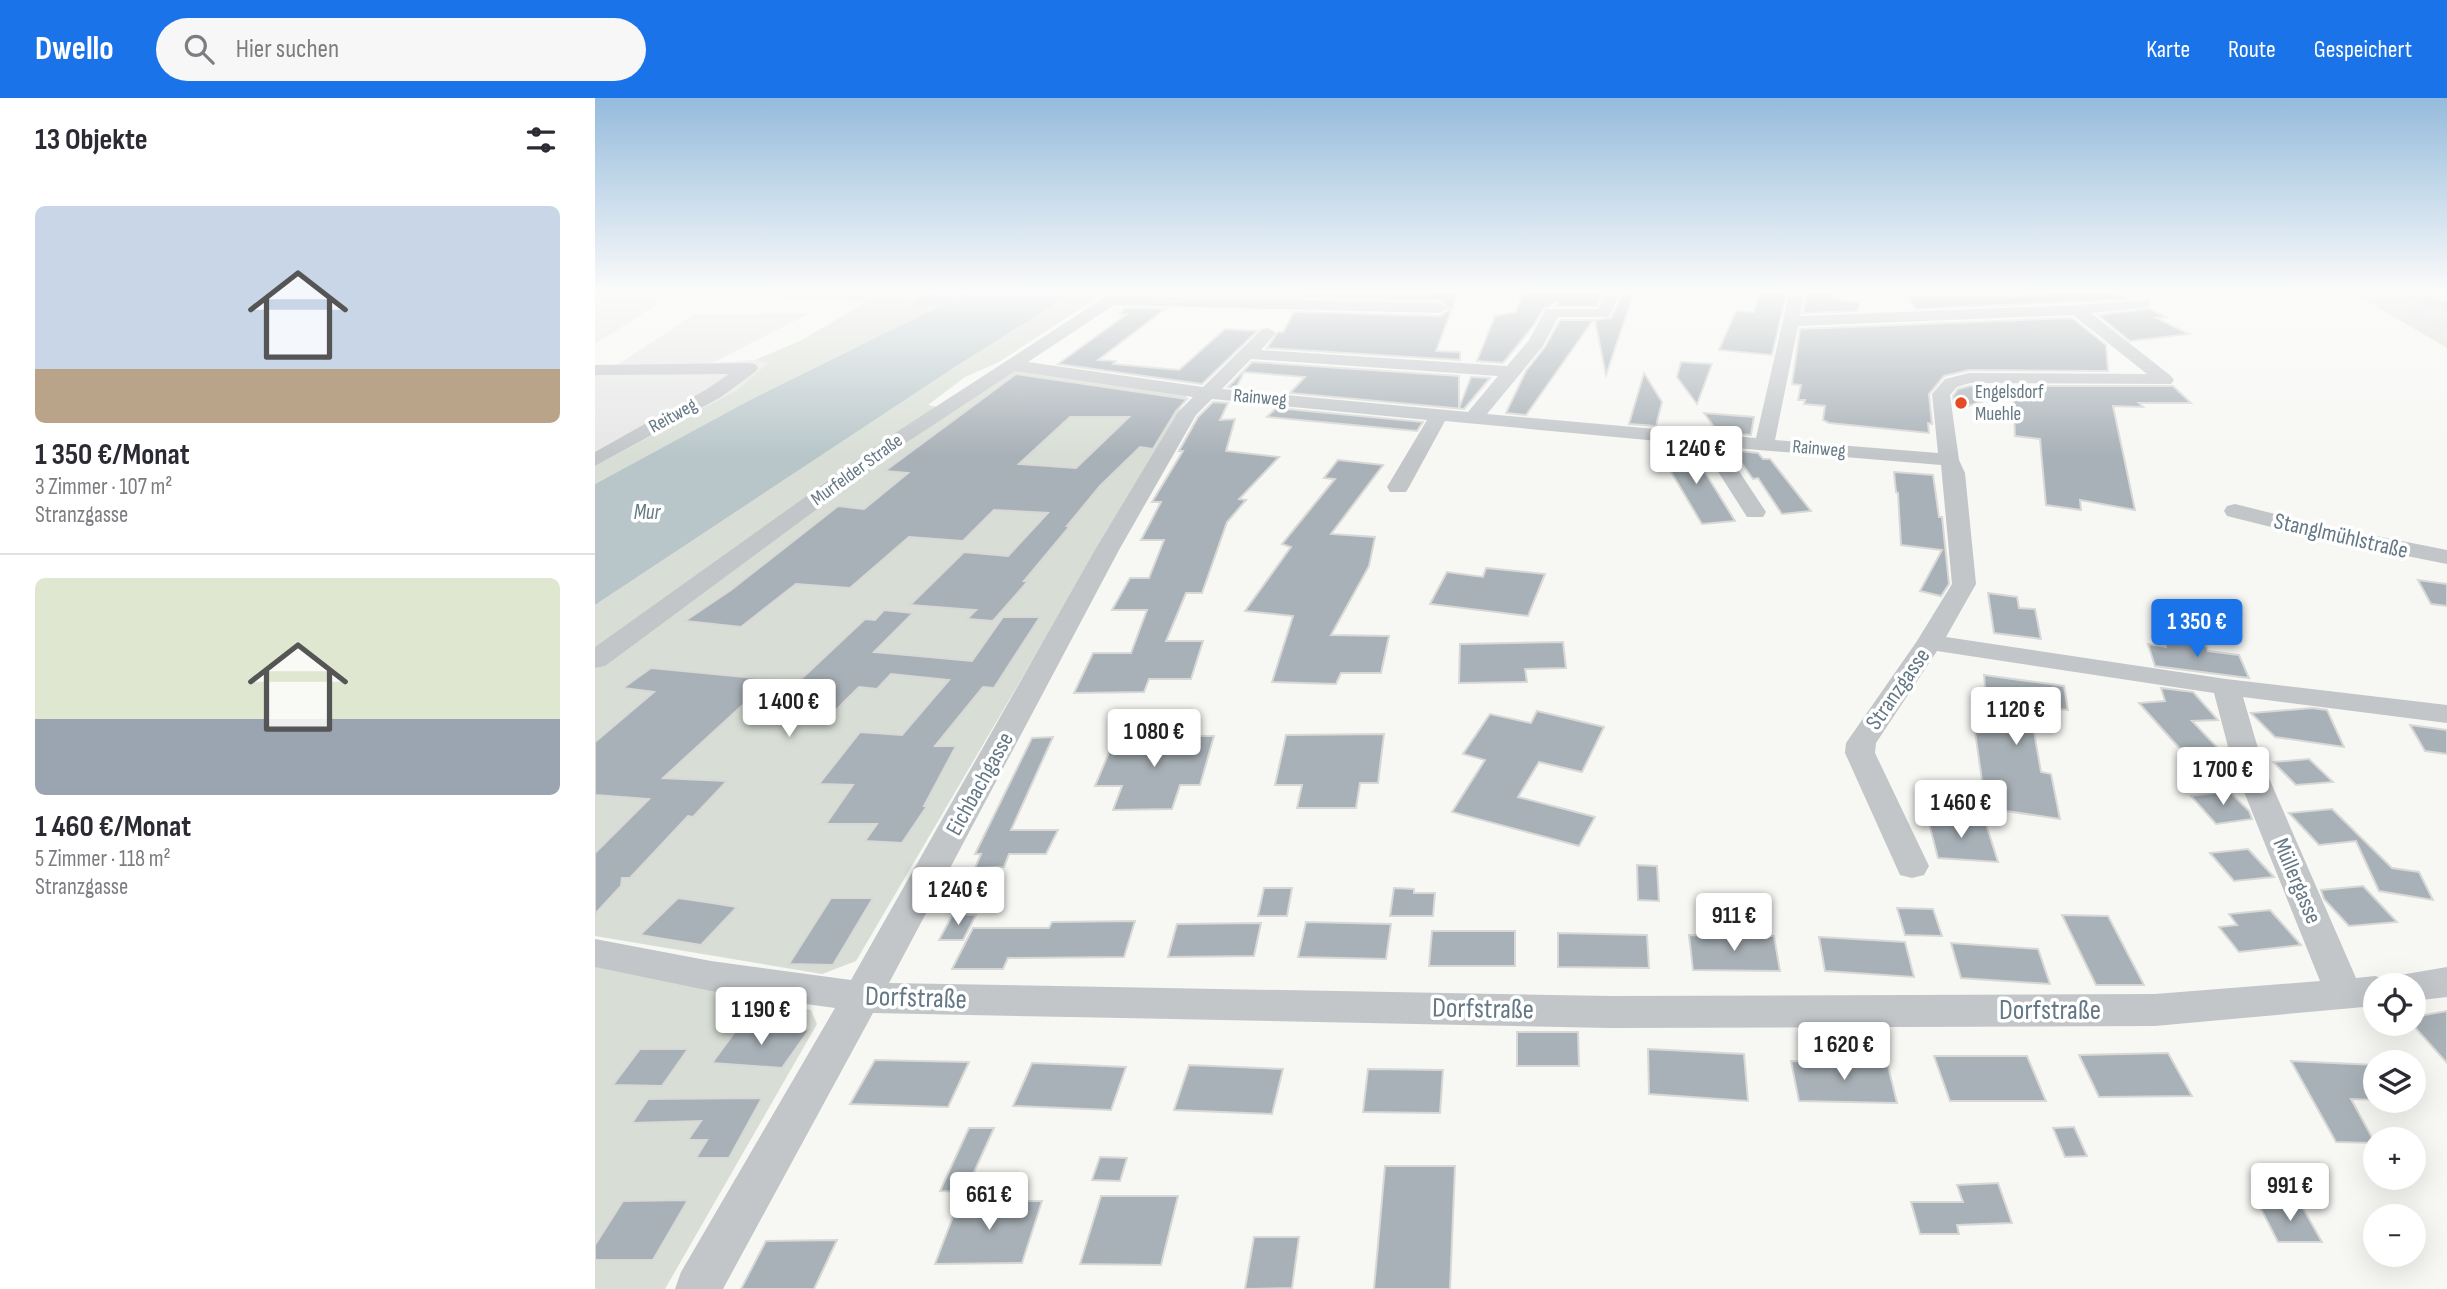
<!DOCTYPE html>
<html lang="de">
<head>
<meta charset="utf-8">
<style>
  :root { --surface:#fff; --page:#f7f7f7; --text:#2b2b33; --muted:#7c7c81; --line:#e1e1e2; --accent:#1a73e8 }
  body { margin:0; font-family:"Sofia Sans Condensed",sans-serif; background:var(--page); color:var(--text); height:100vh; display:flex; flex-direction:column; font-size:26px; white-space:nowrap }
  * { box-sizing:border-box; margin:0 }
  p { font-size:23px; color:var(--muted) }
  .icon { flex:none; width:38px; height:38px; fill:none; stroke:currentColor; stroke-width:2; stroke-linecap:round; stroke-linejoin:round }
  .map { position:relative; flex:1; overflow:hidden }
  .panel { display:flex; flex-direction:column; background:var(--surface); width:595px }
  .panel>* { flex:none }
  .fabs { position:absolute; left:1768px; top:875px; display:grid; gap:14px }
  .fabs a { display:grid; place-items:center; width:63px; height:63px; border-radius:50%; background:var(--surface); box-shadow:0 7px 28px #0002; font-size:35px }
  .price { position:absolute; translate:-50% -60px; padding:0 16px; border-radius:7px; background:#fff; color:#222; font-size:23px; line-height:46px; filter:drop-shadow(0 2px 4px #0008) }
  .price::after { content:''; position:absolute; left:50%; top:42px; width:21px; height:16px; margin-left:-10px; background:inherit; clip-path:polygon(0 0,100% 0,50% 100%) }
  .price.active { background:var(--accent); color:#fff }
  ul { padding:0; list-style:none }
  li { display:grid; align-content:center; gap:14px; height:371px; padding:0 35px }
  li+li { border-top:2px solid var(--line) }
  li span { display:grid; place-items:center; height:217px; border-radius:10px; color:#555 }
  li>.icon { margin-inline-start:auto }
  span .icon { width:126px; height:126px; fill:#fffc; stroke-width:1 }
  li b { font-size:30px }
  h2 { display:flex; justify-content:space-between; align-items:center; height:84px; padding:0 35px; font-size:30px }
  header { display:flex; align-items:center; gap:42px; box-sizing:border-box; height:98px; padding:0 35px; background:var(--accent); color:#fff }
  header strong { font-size:33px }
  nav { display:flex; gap:38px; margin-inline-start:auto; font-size:24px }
  .search { width:490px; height:63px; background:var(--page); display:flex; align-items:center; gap:18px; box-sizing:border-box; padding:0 24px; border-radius:38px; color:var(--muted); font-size:26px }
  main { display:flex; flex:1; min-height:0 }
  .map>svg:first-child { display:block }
  .built { fill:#e5e6e5 }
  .green { fill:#d8ded5 }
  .water { fill:#b8c6c9 }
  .building { fill:#a8b1b7; stroke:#d8d8d6; stroke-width:2; fill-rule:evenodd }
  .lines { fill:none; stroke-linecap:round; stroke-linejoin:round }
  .major-tunnel { stroke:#d2d7d8; stroke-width:21; stroke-dasharray:21 10; stroke-linecap:butt }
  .minor { fill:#c2c6c9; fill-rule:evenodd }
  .poi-dot { fill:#e54c25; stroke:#fff; stroke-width:2.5 }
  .labels { text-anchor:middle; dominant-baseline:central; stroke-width:7; stroke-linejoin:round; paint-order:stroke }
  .far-poi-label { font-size:19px; fill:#657885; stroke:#fff; text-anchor:start }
  .far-street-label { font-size:19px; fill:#657885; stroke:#fff }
  .far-water-label { font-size:21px; font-style:italic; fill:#617a81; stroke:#fff }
  .street-label { font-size:23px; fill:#657885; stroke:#fff }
  .near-street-label { font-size:28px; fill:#657885; stroke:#fff }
</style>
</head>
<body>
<header>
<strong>Dwello</strong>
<div class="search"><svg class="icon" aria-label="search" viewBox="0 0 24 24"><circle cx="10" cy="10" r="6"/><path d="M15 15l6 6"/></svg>Hier suchen</div>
<nav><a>Karte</a><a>Route</a><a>Gespeichert</a></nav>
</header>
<main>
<section class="panel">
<h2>13 Objekte<svg class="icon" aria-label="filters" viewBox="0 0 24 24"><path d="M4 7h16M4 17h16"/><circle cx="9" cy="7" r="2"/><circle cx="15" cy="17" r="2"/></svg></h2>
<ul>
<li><span style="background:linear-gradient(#c9d6e8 75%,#b9a48a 0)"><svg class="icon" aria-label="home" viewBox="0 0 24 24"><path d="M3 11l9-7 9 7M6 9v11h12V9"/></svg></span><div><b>1 350 €/Monat</b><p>3 Zimmer · 107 m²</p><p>Stranzgasse</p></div></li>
<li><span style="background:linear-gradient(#dfe7d0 65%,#9aa5b1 0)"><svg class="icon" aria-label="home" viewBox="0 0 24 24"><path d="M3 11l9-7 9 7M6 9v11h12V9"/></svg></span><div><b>1 460 €/Monat</b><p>5 Zimmer · 118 m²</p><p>Stranzgasse</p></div></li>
</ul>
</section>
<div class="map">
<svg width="1852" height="1191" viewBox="0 0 1852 1191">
  <rect width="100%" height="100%" fill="#f7f7f4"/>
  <g class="built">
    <path d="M0,195H80L0,246Z"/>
    <path d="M215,215L117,265L160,262L174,264L142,292L0,368V268L22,267L100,216Z"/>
  </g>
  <g class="green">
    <path d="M180,192H324L310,199L319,201L318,208L349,206L153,303L0,386V368L142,292L173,265L160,262L205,243L273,203L166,200Z"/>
    <path d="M482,192H514L404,264L370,279L333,307L342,309L0,556V507L363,267Z"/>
    <path d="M1753,192H1795L1852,212V250Z"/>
    <path d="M415,271L590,296L592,299L261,863L227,876L0,838V568Z"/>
    <path d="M0,868L216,912L222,926L70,1191H0Z"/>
  </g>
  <path class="water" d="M381,192H482L363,267L0,507V386L153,303L347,207L318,208L319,201L342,193L358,195V200Z"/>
  <g class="building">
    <path d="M839,192H864L841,253L865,254V262L672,250L683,234H688L699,214L845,218L855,211L845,202L708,199L709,197H837Z"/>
    <path d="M942,192H993L1009,195L1001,208H961L963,205L960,203L955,208L949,210L938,228L908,265L882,263L900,218L921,214L928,194L944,193Z"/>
    <path d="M1166,192H1192L1177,257L1124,252L1141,213L1159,214Z"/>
    <path d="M1212,192H1239L1237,201L1265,204L1262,213L1208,215Z"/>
    <path d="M1495,192H1516L1534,201L1321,211L1312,198H1421Z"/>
    <path d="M1028,196L1038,197L1011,277L1000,222L1016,220Z"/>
    <path d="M530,210L570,211L503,262L521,263L518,266L584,272L630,231L662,233L607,286L463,266L532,216H525Z"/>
    <path d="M1554,211L1571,219L1561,220L1594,236L1535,243L1503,217Z"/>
    <path d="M1477,220L1511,247L1513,273L1374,272L1349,278L1334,296L1337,326L1333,325L1334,335L1234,325L1228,322L1230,308L1209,306L1210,302H1203L1206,287L1197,286L1205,231Z"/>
    <path d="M965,222H998L931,317L911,315L931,273L950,249Z"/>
    <path d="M657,264L864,278V310L876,279L895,280L869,311L695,295L710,279L649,274L641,290L633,289Z"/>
    <path d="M1086,264L1117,266L1102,306L1082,279Z"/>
    <path d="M1049,275L1067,304L1061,328L1034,326Z"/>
    <path d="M421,276L592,301L581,313L558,351L545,349L505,388L472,428H475L429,483H433L398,523L372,521L381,512L315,507L369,454L413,458L453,415L399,412L368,443L314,439L255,490L201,486L146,529L90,523L136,492L243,408L269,411L313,375L290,373ZM475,319H534L481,370L424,366Z"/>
    <path d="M1375,288H1578L1596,305H1544L1548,309L1518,308L1540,412L1485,402L1486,412L1451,407L1445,341L1420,338L1418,294L1373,308L1359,307L1358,298L1363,291Z"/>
    <path d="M618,304L633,305L625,322L640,321L631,353L684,359L644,401L651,402L632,424L607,495H591L571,543H608L596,581H554L549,594L479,595L498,555H536L552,512H517L535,480H554L569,442H546L566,404H557L588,353H584L603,319Z"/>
    <path d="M681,310L828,324L822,333L672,319Z"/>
    <path d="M1109,315L1159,319L1156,337L1123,334Z"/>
    <path d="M1095,350L1140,423L1107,426L1063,352Z"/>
    <path d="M1137,352L1163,355L1168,361H1175L1216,413L1187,416L1163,380L1158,381Z"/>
    <path d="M743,362L788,367L736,436L780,439L774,468L736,537L794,538L786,575H746L741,586L677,584L698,518L650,513L696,449L687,446L740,381L729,380Z"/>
    <path d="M1299,374L1338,377L1344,419H1347L1354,486L1346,498L1325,493L1347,452L1306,447L1303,395L1301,394Z"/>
    <path d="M891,470L950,476L933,518L835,506L852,474L888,479Z"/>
    <path d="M1823,482L1852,486V508L1836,506Z"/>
    <path d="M1393,495L1422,499L1424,510L1440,511L1446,541L1399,535Z"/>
    <path d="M289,512L318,515L279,554L377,563L408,519H445L399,590L388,589L340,648H361L329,708H332L307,745L270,743L282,726H231L258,687L224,686L265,634L307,637L354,582L296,576L282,591L264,589L241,612L190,609L174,583L68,680L132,683L98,719L93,718L35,780H27L26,788L0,816V755L54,701L0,697V644L59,594L28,590L56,570L203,584L270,521L280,522Z"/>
    <path d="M1570,543L1611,548L1613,553L1644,557L1654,580L1560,568L1553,546L1571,549Z"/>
    <path d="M968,544L971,570L930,571L932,584L864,585L865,546Z"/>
    <path d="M1389,577L1469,588L1473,612L1447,609L1448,613L1435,611L1446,674L1456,676L1465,721L1391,710L1378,620L1390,622L1389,614H1392Z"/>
    <path d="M1566,590L1598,594L1623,622L1597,623L1633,661L1637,670L1606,673L1578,643L1544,605L1570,603Z"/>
    <path d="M1717,610L1732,612L1749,649L1680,639L1656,615Z"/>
    <path d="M942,613L1009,629L987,674L944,664L923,699L1000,719L984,748L857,714L890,662L868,656L895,616L936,625Z"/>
    <path d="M1815,627L1852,632V656L1830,653Z"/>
    <path d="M789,636L783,685H765L761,710H702L707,687H680L691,637Z"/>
    <path d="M521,638H619L605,687H585L577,711L518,712L527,688H500Z"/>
    <path d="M458,639L416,732H463L451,756H414L409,769L380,770L386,756H380L437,640Z"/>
    <path d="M1714,661L1738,684L1701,687L1678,664Z"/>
    <path d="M1634,693L1654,713L1657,721L1621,726L1596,698Z"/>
    <path d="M1737,711L1797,770L1824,774L1838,802L1784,793L1761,743L1724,747L1694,715Z"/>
    <path d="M1331,714L1352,716L1354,724L1391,726L1403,764L1343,760Z"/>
    <path d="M1653,751L1679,779L1639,783L1615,755Z"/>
    <path d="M1042,767L1062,768L1064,803L1043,802Z"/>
    <path d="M1768,788L1802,824L1754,828L1729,801L1726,792Z"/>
    <path d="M669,790H697L692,818H663Z"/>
    <path d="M799,790L819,791V795H840L838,818H795Z"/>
    <path d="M83,800L111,804L142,809L106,847L45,837Z"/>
    <path d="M236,800H278L238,867L194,866Z"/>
    <path d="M1302,810L1338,811L1347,838L1310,837Z"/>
    <path d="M1675,812L1706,847L1644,854L1624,829L1642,827L1634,816Z"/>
    <path d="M358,816L381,817L368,842H344Z"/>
    <path d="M1467,817L1513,818L1549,887H1501Z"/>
    <path d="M540,823L529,859L413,860L408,871H357L378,830H454L457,824Z"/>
    <path d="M711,824L796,826L791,861L703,859Z"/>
    <path d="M666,825L659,858L573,859L582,826Z"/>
    <path d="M837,833H920V868H834Z"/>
    <path d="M963,835L1052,837L1054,870L963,869Z"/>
    <path d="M1094,837L1179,838L1185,873L1098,872Z"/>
    <path d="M1224,839L1310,844L1319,879L1230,873Z"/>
    <path d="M1356,845L1443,851L1455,886L1366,880Z"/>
    <path d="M1852,913V965L1817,926L1818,919Z"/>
    <path d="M145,927L214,932L187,970L117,965Z"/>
    <path d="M922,934H983L984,968H922Z"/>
    <path d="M45,951H93L67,988L18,987Z"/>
    <path d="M1053,951L1149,956L1153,1003L1054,996Z"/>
    <path d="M1573,955L1597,998L1504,999L1484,957Z"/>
    <path d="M1339,958H1432L1451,1003H1355Z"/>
    <path d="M280,962L324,963L374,964L353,1009L255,1006Z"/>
    <path d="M1196,963L1292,964L1302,1005L1204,1003Z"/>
    <path d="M1696,963L1780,967V1002L1756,1001L1780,1045L1741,1044Z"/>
    <path d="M437,965L487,967L531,969L516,1012L418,1008Z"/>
    <path d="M594,967L688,971L677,1016L579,1012Z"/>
    <path d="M773,971L848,972L845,1015L768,1014Z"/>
    <path d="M167,1000L134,1060H101L112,1042H93L106,1023L37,1025L53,1001Z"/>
    <path d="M1479,1029L1492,1058L1470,1059L1458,1030Z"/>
    <path d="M374,1030H399L370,1094L345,1093Z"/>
    <path d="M505,1059L532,1060L525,1083L497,1082Z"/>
    <path d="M790,1068H860L855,1191H779Z"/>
    <path d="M1403,1085L1417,1125L1362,1127L1364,1136H1325L1316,1104H1368L1362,1087Z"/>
    <path d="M506,1098H583L566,1167L485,1166Z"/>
    <path d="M93,1102L58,1162H0V1147L28,1103Z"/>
    <path d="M364,1103H447L427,1165L340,1166Z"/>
    <path d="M1663,1105H1705L1727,1144H1683Z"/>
    <path d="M659,1139H704L697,1190L650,1191Z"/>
    <path d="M242,1142L219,1191H146L171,1143Z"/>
  </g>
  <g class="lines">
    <path class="major-tunnel" d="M1785,192L1852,223"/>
    <g class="minor">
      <path d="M521,192H538L533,198L845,205L853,210L845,215L519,207L433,264L608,289L667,231L673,230L681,235L666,252L912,268L934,242L951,211H1003L1013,192H1027L1014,219H963L948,248L892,316L1161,340L1195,192H1210L1205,218L1482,207L1554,202L1556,205L1554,208L1548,210L1496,215L1576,278L1579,282L1576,286L1375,285L1362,289L1355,297L1364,362L1370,375L1381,486L1351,539L1631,581L1852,607V625L1648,599L1667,664L1761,880L1780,878L1793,882L1796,887H1780V908L1560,928L1016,930L278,915L128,1191H80L86,1174L240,910L116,893L0,869V841L116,863L256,882L500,452L583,314L598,299L420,273L314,343L10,568L0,570V549L300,335ZM1478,217L1552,276L1374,275L1350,281L1337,296L1343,355L1180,342L1203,228ZM656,261L903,278L873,314L627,291ZM617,301L832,322L792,389L795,394H811L814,389L850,323L1106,347L1152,419H1168L1171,414L1128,349L1346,367L1357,486L1322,543L1251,645L1250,655L1305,777L1317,780L1329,777L1334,768L1280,655L1281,645L1342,553L1619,595L1637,664L1725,883L1560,896L1016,898L294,885L524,452L601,317Z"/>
      <path d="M1796,192H1818L1852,204V214L1799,195Z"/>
      <path d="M154,265L160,266L163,270L160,274L126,299L0,368V354L112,291L134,276L0,277V267Z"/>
      <path d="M1640,406L1716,425L1852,452V466L1716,439L1632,418L1629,413L1632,408Z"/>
      <path d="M1852,869V899L1818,903V887H1800L1805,877Z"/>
    </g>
  </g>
  <linearGradient id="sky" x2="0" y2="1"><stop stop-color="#95bbdc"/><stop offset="0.54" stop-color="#fbfbfa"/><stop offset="1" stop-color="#fbfbfa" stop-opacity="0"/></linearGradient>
  <rect width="1852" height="358" fill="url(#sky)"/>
  <circle class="poi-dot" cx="1366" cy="305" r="7"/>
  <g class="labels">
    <g class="far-poi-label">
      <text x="1380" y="294">Engelsdorf<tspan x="1380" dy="22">Muehle</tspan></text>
    </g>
    <g class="far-street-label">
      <text transform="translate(665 300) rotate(5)">Rainweg</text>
      <text transform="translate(78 318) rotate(-29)">Reitweg</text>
      <text transform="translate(1224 351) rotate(5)">Rainweg</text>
      <text transform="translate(262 372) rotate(-36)">Murfelder Straße</text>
    </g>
    <g class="far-water-label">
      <text x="52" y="414">Mur</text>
    </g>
    <g class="street-label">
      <text transform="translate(1746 438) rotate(13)">Stanglmühlstraße</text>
      <text transform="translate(1303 591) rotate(-55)">Stranzgasse</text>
      <text transform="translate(385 686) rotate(-61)">Eichbachgasse</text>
      <text transform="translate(1702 783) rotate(67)">Müllergasse</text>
    </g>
    <g class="near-street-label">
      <text transform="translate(321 900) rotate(2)">Dorfstraße</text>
      <text transform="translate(888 911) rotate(1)">Dorfstraße</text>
      <text x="1455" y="912">Dorfstraße</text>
    </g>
  </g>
</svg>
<div class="fabs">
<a><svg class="icon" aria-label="locate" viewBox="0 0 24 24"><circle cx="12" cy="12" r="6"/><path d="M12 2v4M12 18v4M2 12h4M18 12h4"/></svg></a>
<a><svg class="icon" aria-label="layers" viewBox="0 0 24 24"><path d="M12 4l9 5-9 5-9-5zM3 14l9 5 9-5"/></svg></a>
<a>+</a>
<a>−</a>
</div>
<b class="price" style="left:1101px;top:388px">1 240 €</b>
<b class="price active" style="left:1602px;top:561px">1 350 €</b>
<b class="price" style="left:194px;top:641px">1 400 €</b>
<b class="price" style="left:1421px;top:649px">1 120 €</b>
<b class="price" style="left:559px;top:671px">1 080 €</b>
<b class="price" style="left:1628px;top:709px">1 700 €</b>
<b class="price" style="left:1366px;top:742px">1 460 €</b>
<b class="price" style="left:363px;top:829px">1 240 €</b>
<b class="price" style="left:1139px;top:855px">911 €</b>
<b class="price" style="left:166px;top:949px">1 190 €</b>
<b class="price" style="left:1249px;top:984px">1 620 €</b>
<b class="price" style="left:1695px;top:1125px">991 €</b>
<b class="price" style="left:394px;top:1134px">661 €</b>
</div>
</main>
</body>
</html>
